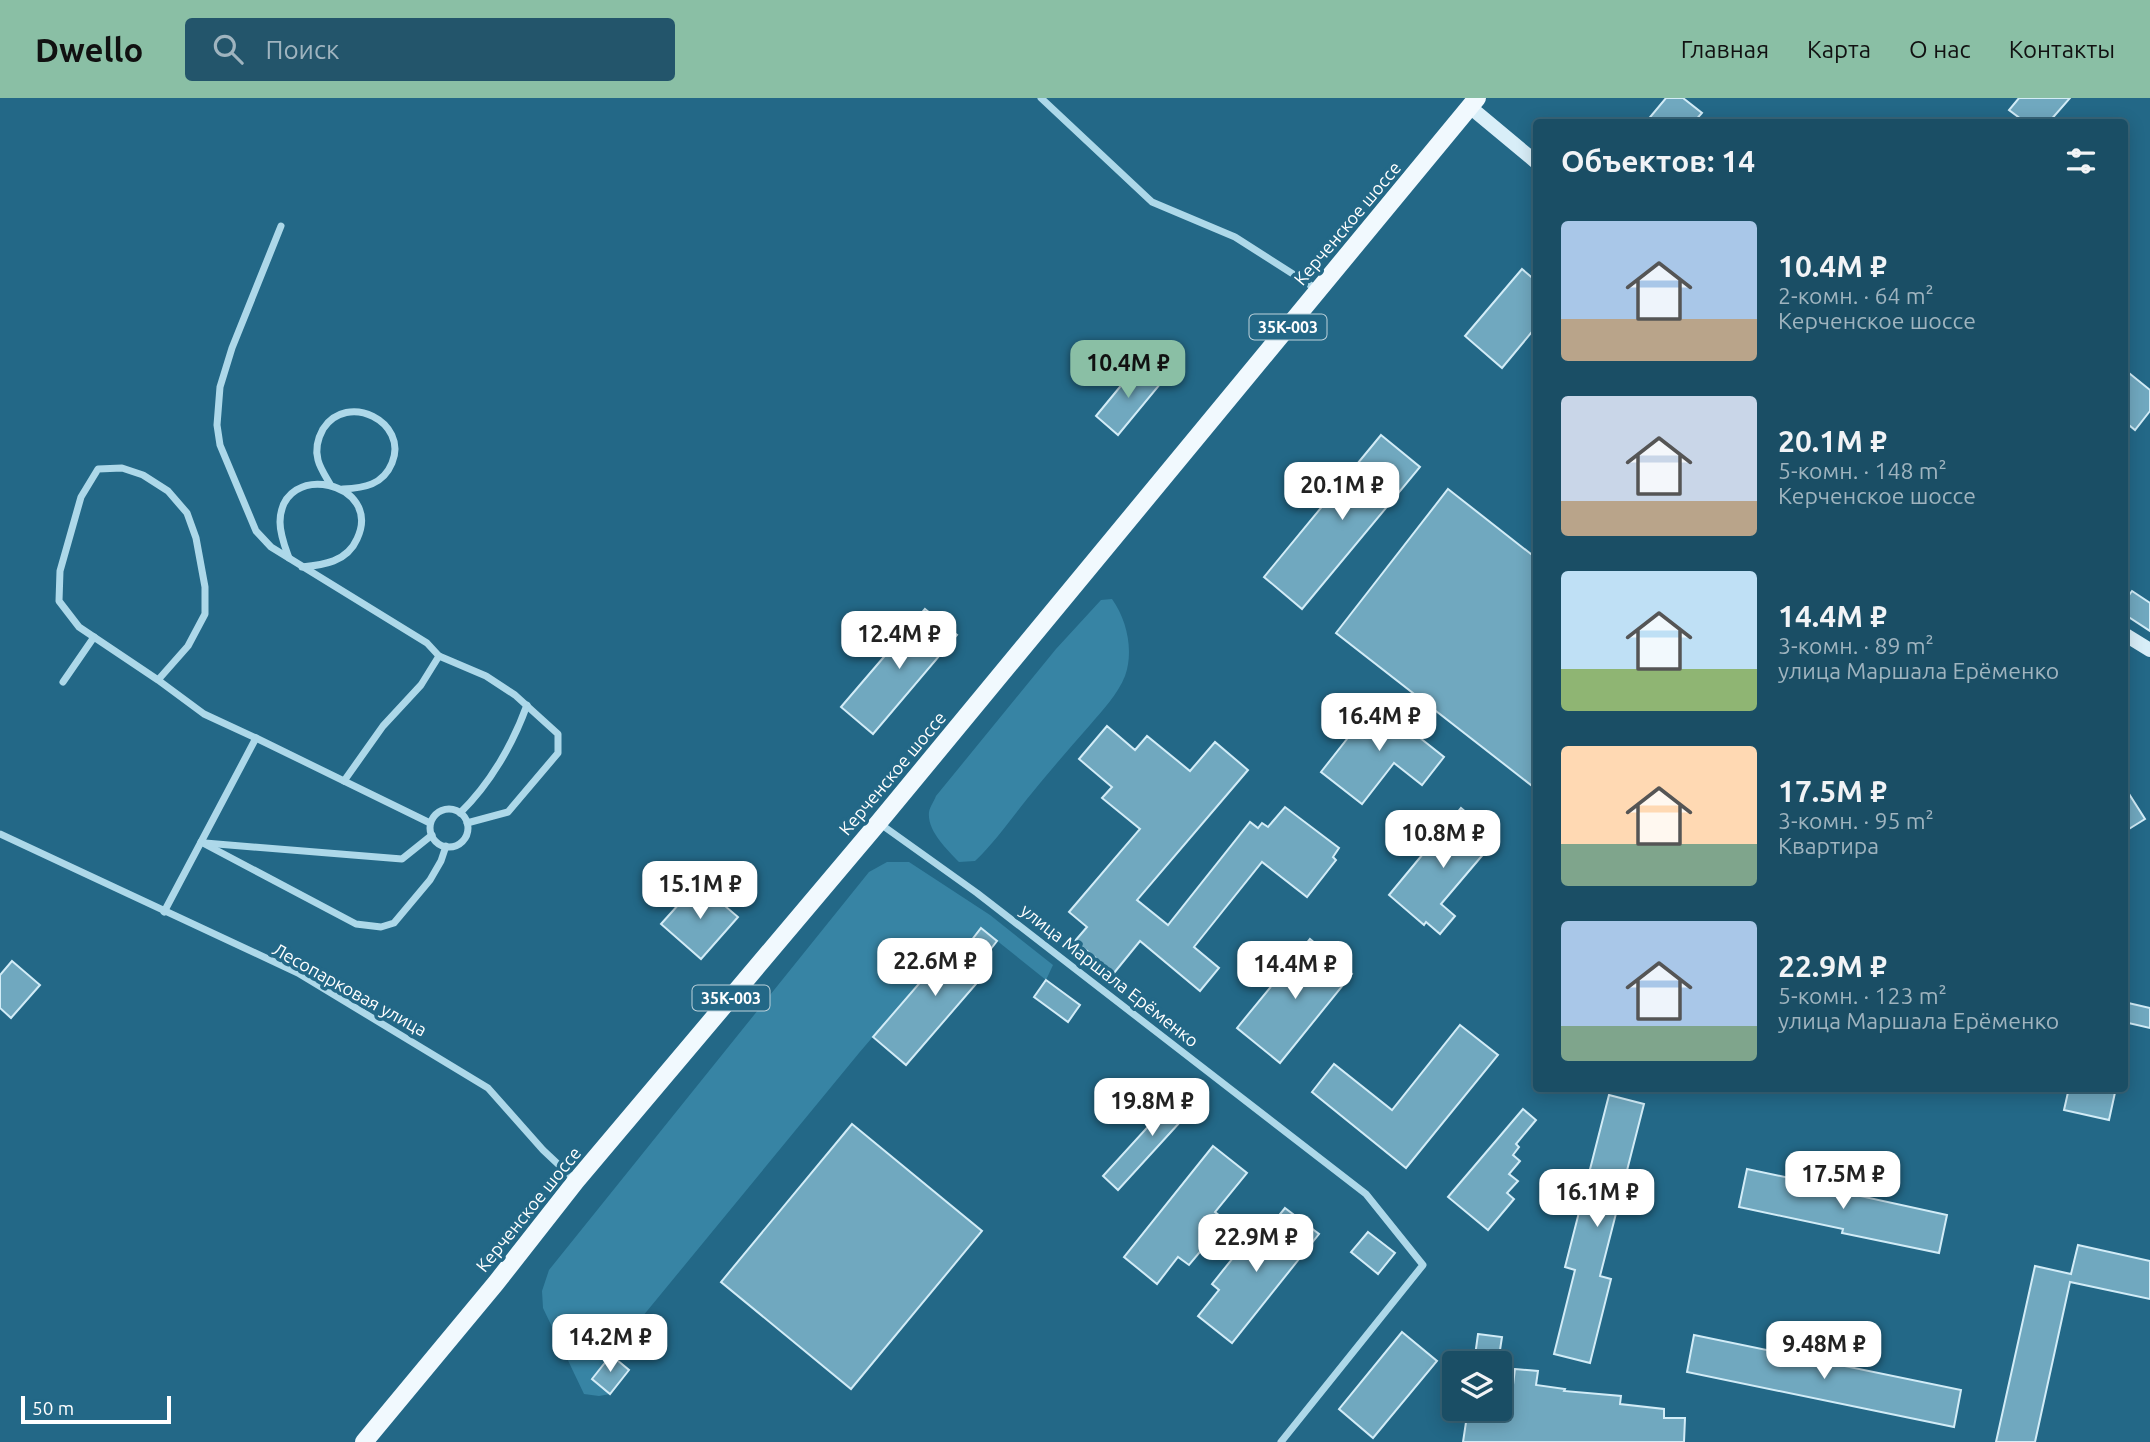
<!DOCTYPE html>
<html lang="ru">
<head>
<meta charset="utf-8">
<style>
  :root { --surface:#1a4e65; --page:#23556b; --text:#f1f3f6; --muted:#9fb4bf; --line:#386579; --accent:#8abfa5 }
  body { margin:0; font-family:Ubuntu,sans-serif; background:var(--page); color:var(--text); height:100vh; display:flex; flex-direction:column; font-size:26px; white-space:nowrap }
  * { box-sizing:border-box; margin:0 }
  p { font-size:23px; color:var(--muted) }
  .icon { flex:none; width:38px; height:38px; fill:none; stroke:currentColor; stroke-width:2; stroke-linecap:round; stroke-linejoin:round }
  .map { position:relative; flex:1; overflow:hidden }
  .panel { position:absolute; left:1533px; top:21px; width:595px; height:973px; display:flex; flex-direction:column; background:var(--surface); border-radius:7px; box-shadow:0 4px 18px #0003,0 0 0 2px var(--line) }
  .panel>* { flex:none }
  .tools { position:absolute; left:1442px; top:1253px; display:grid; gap:14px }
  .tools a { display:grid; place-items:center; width:70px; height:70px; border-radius:7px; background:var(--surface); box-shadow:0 4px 18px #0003,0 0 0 2px var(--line); font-size:35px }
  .scale { position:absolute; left:21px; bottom:18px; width:150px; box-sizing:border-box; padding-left:7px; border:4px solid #fff; border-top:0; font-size:19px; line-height:24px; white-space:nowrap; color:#fff; -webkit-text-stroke:5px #236887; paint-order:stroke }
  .price { position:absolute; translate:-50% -60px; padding:0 16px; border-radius:14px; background:#fff; color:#222; font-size:23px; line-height:46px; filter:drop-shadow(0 2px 4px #0008) }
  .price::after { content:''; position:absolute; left:50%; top:42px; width:21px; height:16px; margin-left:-10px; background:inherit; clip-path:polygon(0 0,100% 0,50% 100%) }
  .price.current { background:var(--accent); color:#111 }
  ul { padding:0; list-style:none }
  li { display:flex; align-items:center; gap:21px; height:175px; padding:0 28px }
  li span { display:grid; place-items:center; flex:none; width:196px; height:140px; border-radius:7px; color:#555 }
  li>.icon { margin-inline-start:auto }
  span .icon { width:84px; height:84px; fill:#fffc; stroke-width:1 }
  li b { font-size:30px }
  h2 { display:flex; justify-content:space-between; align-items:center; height:84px; padding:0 28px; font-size:30px }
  header { display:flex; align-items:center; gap:42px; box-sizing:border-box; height:98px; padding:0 35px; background:var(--accent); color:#111 }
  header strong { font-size:33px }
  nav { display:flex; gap:38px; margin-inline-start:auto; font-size:24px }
  .search { width:490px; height:63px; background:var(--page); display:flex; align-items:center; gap:18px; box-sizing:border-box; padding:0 24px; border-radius:7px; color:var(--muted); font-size:26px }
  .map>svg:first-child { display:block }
  .green { fill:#3784a4 }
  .building { fill:#70a8bf; stroke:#d2ecf7; stroke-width:2 }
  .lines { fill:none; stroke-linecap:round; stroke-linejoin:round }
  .street { stroke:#add8e9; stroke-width:7 }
  .secondary { stroke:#d8eef8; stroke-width:14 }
  .primary { stroke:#f1f9fe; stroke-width:18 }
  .labels { text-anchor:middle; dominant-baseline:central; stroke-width:7; stroke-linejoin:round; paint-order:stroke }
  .shield { fill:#236887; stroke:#bdd2db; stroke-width:2 }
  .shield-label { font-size:16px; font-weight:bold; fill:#fff }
  .street-label { font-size:18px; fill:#fff; stroke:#236887 }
</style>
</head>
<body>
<header>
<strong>Dwello</strong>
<div class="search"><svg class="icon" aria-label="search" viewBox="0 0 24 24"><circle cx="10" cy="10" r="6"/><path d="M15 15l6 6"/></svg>Поиск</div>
<nav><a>Главная</a><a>Карта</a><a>О нас</a><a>Контакты</a></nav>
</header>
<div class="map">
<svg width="2150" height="1344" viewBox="0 0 2150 1344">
  <rect width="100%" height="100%" fill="#236887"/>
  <g class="green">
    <path d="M1112,501C1127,522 1134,553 1125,578C1118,596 1102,613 1090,627C1069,651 1047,676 1027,701C1010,722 995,744 975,763L959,764C947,751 927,733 929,714C930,709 934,703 936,698L1056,551L1101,502Z"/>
    <path d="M887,764H909L990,817L1053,867L1046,882L981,830L964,852L954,844L859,955L592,1280L610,1296L599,1298L584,1296L543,1210L542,1193L549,1172L869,774Z"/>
  </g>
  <g class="building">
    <path d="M1666,0H1683L1702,15L1694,24H1646Z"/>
    <path d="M2019,0H2070L2049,24H2025L2009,12Z"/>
    <path d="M1522,171L1536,183V229L1502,270L1465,238Z"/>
    <path d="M1138,267L1161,285L1118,337L1096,318Z"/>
    <path d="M2124,271L2150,292V313L2135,332L2124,323Z"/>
    <path d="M1381,337L1420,369L1302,511L1264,479Z"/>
    <path d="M1448,391L1536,460V691L1336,535Z"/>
    <path d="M2132,493L2150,505V533L2124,516V504Z"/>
    <path d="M925,511L957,537L873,636L841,609Z"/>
    <path d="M1371,601L1444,659L1422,687L1394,665L1362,706L1321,674L1354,632L1349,629Z"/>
    <path d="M1107,628L1135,652L1147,638L1190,673L1215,644L1248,672L1137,802L1168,827L1250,724L1258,730L1262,725L1268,729L1285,709L1339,750L1333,759L1336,762L1307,799L1262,764L1194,849L1219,870L1200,893L1140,843L1114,875L1075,843L1087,829L1069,814L1140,731L1102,700L1112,689L1079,661Z"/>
    <path d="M2124,688L2145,721L2124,734Z"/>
    <path d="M1461,710L1497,740L1441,806L1455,818L1440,836L1426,824L1424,827L1389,797Z"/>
    <path d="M698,785L738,819L701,861L661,826Z"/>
    <path d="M981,830L997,843L980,865L988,872L906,967L873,939L955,844L964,852Z"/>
    <path d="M1310,841L1352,876L1280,965L1237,930Z"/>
    <path d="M12,863L40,887L11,920L0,910V877Z"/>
    <path d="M1046,882L1080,907L1068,924L1034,899Z"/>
    <path d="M2124,904L2150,910V930L2124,924Z"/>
    <path d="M1460,927L1498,957L1406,1070L1312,994L1334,966L1392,1012Z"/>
    <path d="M1185,988L1201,1001L1118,1092L1103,1078Z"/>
    <path d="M2069,990H2116L2109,1022L2064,1012Z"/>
    <path d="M1609,997L1644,1006L1600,1178L1611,1181L1590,1265L1554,1256L1575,1172L1565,1169Z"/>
    <path d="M1523,1011L1536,1022L1516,1046L1519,1049L1513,1057L1520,1063L1509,1076L1518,1083L1507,1095L1514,1101L1488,1132L1448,1099Z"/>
    <path d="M852,1026L982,1133L851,1291L721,1184Z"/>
    <path d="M1213,1048L1247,1075L1215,1114L1226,1123L1189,1167L1178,1159L1157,1186L1124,1159Z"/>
    <path d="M1747,1071L1851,1093V1096L1947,1117L1939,1155L1842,1135L1843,1131L1739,1109Z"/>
    <path d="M1285,1110L1319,1136L1232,1245L1198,1218L1219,1192L1212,1186L1249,1140L1256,1146Z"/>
    <path d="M1368,1134L1395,1155L1378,1176L1351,1154Z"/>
    <path d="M2078,1147L2150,1163V1201L2070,1184L2035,1344H1996L2035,1168L2071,1176Z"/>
    <path d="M1402,1234L1437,1263L1373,1340L1339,1311Z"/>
    <path d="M1478,1236L1502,1239L1498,1265H1474Z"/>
    <path d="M1694,1237L1961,1292L1954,1329L1687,1274Z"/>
    <path d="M611,1257L629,1272L610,1296L592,1281Z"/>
    <path d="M1515,1271L1538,1273L1536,1287L1565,1291L1564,1293L1621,1298L1620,1306L1664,1311V1320H1685L1684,1344H1463L1468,1311H1510Z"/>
  </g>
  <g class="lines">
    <g class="street">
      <path d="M1041,0L1152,104L1235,139L1318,192"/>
      <path d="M281,128L232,250L220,289L217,327L220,347L256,433L271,449L427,545L439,558L486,578L515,597L558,636V655L508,714L467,725"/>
      <path d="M330,386C326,379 320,370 318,362C315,351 318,340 323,331C347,293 409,324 392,365C383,387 364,390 343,391"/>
      <path d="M289,460C285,449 280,437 280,424C281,361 384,384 357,441C347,464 323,467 302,469"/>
      <path d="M158,582L79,529L59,503L60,473L81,399L98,371L122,370L143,377L168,393L187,415L196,440L205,489V516L188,548L158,582L204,616L256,640L164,814"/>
      <path d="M63,584L94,539"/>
      <path d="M256,640L430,725"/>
      <path d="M344,683L383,628L421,587L439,558"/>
      <circle cx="449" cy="730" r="19"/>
      <path d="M460,715C490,686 513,646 527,607"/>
      <path d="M879,725L977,795L1366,1096L1423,1167L1281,1344"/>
      <path d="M0,736L298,875L488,990L543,1052L576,1083"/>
      <path d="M201,744L356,826L381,829L394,825L430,782L441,763L446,748"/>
      <path d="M205,745L402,761L432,737"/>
    </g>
    <g class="secondary">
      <path d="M1470,9L1536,64"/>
      <path d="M2124,536L2150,552"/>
    </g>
    <path class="primary" d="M364,1344L496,1185L576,1083L879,724L1477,0"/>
  </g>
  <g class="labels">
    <g class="shield">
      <rect x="1249.5" y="216.5" width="77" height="25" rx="5"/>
      <rect x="692.5" y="887.5" width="77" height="25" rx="5"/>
    </g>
    <g class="shield-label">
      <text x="1288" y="229">35К-003</text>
      <text x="731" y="900">35К-003</text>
    </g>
    <g class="street-label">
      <text transform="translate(1347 125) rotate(-50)">Керченское шоссе</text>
      <text transform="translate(892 675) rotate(-50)">Керченское шоссе</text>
      <text transform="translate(1110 877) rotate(38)">улица Маршала Ерёменко</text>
      <text transform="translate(350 891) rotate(29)">Лесопарковая улица</text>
      <text transform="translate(528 1111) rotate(-51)">Керченское шоссе</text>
    </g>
  </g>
</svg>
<div class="tools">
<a><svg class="icon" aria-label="layers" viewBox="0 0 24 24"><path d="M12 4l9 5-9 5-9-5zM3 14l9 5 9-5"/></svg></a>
</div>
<div class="scale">50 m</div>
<b class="price current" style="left:1128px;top:302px">10.4M ₽</b>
<b class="price" style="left:1342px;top:424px">20.1M ₽</b>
<b class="price" style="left:899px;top:573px">12.4M ₽</b>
<b class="price" style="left:1379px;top:655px">16.4M ₽</b>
<b class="price" style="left:1443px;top:772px">10.8M ₽</b>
<b class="price" style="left:700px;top:823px">15.1M ₽</b>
<b class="price" style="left:935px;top:900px">22.6M ₽</b>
<b class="price" style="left:1295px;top:903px">14.4M ₽</b>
<b class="price" style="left:1152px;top:1040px">19.8M ₽</b>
<b class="price" style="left:1843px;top:1113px">17.5M ₽</b>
<b class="price" style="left:1597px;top:1131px">16.1M ₽</b>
<b class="price" style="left:1256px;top:1176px">22.9M ₽</b>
<b class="price" style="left:610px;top:1276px">14.2M ₽</b>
<b class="price" style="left:1824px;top:1283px">9.48M ₽</b>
<section class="panel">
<h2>Объектов: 14<svg class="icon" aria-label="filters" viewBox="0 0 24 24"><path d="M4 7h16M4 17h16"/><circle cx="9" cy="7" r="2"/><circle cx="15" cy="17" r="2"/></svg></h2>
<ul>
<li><span style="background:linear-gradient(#a9c7e8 70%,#b9a48a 0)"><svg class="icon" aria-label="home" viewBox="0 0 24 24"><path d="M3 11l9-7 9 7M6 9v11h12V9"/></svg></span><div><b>10.4M ₽</b><p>2-комн. · 64 m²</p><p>Керченское шоссе</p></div></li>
<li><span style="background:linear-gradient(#c9d6e8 75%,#b9a48a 0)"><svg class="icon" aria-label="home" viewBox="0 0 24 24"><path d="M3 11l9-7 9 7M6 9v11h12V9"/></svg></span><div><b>20.1M ₽</b><p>5-комн. · 148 m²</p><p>Керченское шоссе</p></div></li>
<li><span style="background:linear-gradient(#bfe0f5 70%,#8fb573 0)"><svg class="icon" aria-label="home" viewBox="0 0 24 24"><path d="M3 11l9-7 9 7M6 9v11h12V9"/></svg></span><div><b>14.4M ₽</b><p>3-комн. · 89 m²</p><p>улица Маршала Ерёменко</p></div></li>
<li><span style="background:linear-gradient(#ffd9b3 70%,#7fa58c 0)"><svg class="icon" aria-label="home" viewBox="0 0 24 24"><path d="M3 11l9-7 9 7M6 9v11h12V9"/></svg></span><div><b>17.5M ₽</b><p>3-комн. · 95 m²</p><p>Квартира</p></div></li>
<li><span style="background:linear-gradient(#a9c7e8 75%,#7fa58c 0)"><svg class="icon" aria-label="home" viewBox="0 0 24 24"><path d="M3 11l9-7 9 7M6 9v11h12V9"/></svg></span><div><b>22.9M ₽</b><p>5-комн. · 123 m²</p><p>улица Маршала Ерёменко</p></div></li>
</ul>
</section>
</div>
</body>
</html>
